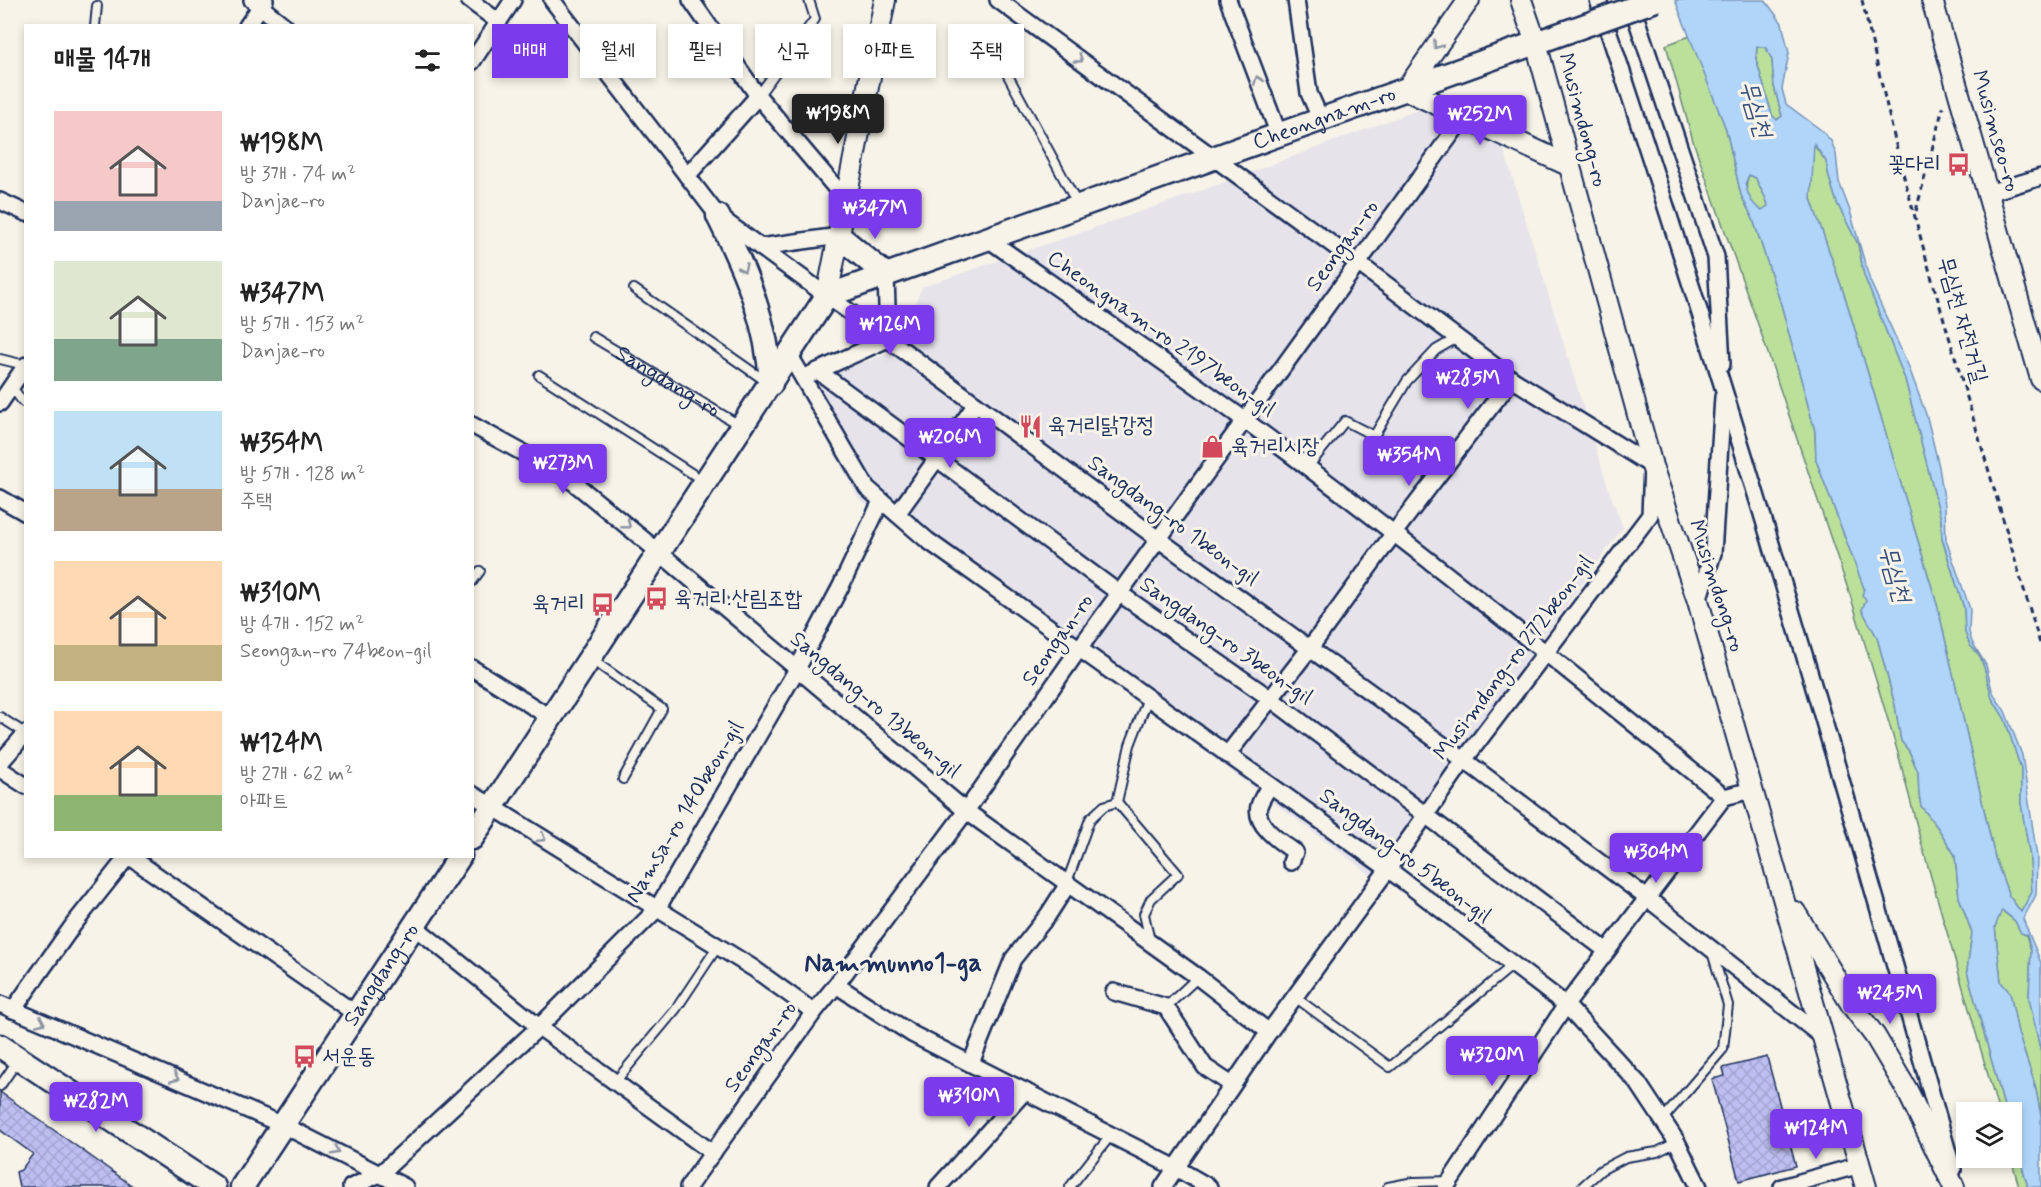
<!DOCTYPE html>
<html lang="ko">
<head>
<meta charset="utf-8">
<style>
  :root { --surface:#fff; --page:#f6f6f6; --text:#222; --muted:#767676; --accent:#7c3aed }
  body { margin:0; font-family:Mynerve,"Poor Story",sans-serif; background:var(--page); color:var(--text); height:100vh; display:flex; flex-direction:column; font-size:22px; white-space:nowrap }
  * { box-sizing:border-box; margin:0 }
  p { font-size:20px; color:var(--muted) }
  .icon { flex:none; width:33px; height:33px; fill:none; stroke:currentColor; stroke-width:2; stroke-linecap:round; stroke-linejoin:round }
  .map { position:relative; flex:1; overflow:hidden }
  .panel { position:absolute; left:24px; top:24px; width:450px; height:834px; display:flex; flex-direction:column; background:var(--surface); border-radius:0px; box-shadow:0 3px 9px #0003 }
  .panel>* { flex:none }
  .top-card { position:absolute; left:492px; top:24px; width:570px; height:54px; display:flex; gap:12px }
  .buttons { position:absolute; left:1956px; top:1102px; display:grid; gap:12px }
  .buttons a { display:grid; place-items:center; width:66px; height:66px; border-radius:0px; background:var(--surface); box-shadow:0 3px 9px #0003; font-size:30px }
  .price { position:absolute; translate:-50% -51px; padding:0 14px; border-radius:6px; background:var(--accent); color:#fff; font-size:20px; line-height:39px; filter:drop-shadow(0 2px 3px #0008) }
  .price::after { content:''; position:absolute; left:50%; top:36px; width:18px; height:14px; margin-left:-9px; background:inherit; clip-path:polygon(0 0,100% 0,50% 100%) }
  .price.current { background:#222; color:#fff }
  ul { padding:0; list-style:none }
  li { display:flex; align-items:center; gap:18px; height:150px; padding:0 30px }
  li span { display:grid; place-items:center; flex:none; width:168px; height:120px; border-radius:0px; color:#555 }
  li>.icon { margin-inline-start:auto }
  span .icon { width:72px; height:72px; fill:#fffc; stroke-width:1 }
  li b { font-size:26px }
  h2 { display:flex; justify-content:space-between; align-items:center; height:72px; padding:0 30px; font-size:26px }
  .pill { padding:0 21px; border-radius:0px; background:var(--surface); box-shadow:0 3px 9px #0003; font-size:21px; line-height:54px }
  .pill.current { background:var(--accent); color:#fff }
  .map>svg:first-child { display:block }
  .built { fill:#e6e3eb }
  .green { fill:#bae09a; stroke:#6a887c; stroke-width:1.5 }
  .water { fill:#b0d5f9; stroke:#7493bb; stroke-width:1.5; fill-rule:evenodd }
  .building { fill:url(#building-cross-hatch); stroke:#1b2f5e; stroke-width:1.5 }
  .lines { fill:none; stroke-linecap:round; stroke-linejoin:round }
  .service-casing { stroke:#1b2f5e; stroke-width:12 }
  .minor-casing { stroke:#1b2f5e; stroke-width:20 }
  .tertiary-casing { stroke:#1b2f5e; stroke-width:24 }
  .secondary-casing { stroke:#1b2f5e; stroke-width:27 }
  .path { stroke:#1b2f5e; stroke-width:3; stroke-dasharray:6 4.5; stroke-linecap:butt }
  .service { stroke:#f7f3e8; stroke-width:8 }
  .minor { stroke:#f7f3e8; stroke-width:15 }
  .tertiary { stroke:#f7f3e8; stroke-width:20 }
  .secondary { stroke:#f7f3e8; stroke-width:22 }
  .secondary-bridge-casing { stroke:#1b2f5e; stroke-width:27; stroke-linecap:butt }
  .secondary-bridge { stroke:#f7f3e8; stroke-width:22 }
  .oneway { stroke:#8991a3 }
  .labels { text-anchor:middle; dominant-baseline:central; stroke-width:6; stroke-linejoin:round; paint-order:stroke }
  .street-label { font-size:22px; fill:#1b2f5e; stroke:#f7f3e8 }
  .poi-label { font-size:22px; fill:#1b2f5e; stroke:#f7f3e8; text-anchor:start }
  .water-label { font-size:24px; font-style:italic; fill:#39507d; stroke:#f7f3e8 }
  .quarter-label { font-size:26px; font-weight:bold; fill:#1b2f5e; stroke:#f7f3e8 }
</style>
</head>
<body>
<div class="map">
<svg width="2041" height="1187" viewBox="0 0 2041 1187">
  <defs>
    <pattern id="building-cross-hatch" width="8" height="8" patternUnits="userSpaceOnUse" patternTransform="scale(1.5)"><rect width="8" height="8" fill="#bebff1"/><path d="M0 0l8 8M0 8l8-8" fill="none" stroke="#a3a4d1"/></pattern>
  </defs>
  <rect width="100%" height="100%" fill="#f7f3e8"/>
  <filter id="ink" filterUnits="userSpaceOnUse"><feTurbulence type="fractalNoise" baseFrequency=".0167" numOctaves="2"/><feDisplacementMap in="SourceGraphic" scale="12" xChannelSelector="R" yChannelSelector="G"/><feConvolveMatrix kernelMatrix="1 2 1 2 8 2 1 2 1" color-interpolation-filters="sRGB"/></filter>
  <g filter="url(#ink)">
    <path class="built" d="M1423,108L1503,147L1610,494L1623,527L1371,875L1094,669L858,498L806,401L818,378L890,353L905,329L922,287L1198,192Z"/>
    <g class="green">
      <path d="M1690,36L1726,129L1741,195L1753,219L1781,304L1815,431L1816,460L1864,588L1866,600L1862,610L1877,637L1895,705L1901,741L1909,751L1918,772L1919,794L1921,806L1938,828L1955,855L1959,897L1972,933L1967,971L2006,1113H1999L1921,842L1898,753L1851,598L1760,330L1693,141L1666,45Z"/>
      <path d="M1757,46L1766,47L1772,60L1774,86L1782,116L1776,120L1772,115L1756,59Z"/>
      <path d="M1813,144L1826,161L1829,177L1837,203L1858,244L1864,275L1905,379L1941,519L1942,539L1964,608L1965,632L1970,645L1980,656L1985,670L1992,698L2005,719L2021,769V803L2030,857L2032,892L2021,912L2009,896L1995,858L1938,608L1846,300L1811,199Z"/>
      <path d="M1749,175L1756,178C1759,189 1767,196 1768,206L1762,210C1748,204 1743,188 1749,175Z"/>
      <path d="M2001,910L2015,921L2021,933L2026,935L2031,950L2029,998L2041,1053V1116L2035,1085L2018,1033L2010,993L2001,982L1995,927Z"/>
      <path d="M2012,1131L2028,1187H2019L2011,1158Z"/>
    </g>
    <path class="water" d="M1675,0H1765L1782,23L1789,53L1782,89L1786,104L1821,130L1831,141L1836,154L1839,182L1850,211L1870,281L1908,365L1927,417L1939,467L1945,505L1946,540L1970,609L1969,632L1972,642L1986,665L1992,690L1996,698L2005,711L2022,755L2037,857L2036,895L2023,919L2041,963V1053L2029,998L2031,950L2027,935L2021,933L2015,921L2002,910L1995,927L2001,982L2010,993L2018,1033L2035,1085L2041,1116V1187H2028L2012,1131V1113H2006L1967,971L1972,933L1959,897L1955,855L1938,828L1921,806L1919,794L1918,772L1909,751L1901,741L1895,705L1877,637L1862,610L1866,600L1862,596L1864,588L1816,460L1815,431L1781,304L1753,219L1741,195L1726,129ZM1757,46L1766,48L1772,60L1774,86L1782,116L1777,120L1772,115L1756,59ZM1814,144L1826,161L1829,177L1837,203L1858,244L1864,275L1905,379L1941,519L1942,538L1964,608L1965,632L1970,645L1980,656L1985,670L1992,698L2005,719L2021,769V803L2030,857L2032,892L2021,912L2009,896L1995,858L1938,608L1846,300L1811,199ZM1749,175L1756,178C1759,189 1767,196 1768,206L1762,210C1751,205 1748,194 1745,184Z"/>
    <g class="building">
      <path d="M1767,1057L1796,1166L1739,1181L1712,1079L1725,1076L1723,1068Z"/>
      <path d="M0,1092L134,1187H19L16,1172L21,1170L33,1154L0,1130Z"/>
    </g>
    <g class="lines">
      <defs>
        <g id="service">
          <path d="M95,26L97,6"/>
          <path d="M985,33L1078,205"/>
          <path d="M758,96L815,19L809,0"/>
          <path d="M634,289L767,382"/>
          <path id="s1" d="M593,337L739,425"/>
          <path d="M0,359L25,365"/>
          <path d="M539,375L702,480"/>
          <path d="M11,386L23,402L26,401"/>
          <path d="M1307,468L1345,421L1374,436L1407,381L1436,350L1457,338"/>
          <path d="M472,582L480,571"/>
          <path d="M591,659L662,709L623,779"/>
          <path d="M0,717L25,733"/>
          <path d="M1117,802L1130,745L1148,698"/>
          <path d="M1067,882L1090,819L1104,806L1117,802L1178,874L1151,899L1144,914L1150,941"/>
          <path d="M1295,997L1390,1067L1513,965"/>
          <path d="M1166,1007L1198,977"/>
          <path d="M615,1082L676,1009L718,946"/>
          <path d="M0,1086L18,1060"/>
          <path d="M1662,1120L1723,1049L1728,1005L1712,952"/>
          <path d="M1070,1187L1111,1135"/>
          <path d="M1388,1187L1414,1182L1450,1181"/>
          <path d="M1582,1187L1601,1170L1626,1157L1657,1152L1677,1142"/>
        </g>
        <g id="minor">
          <path d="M252,0L285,26"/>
          <path d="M469,0L499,22"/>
          <path d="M552,0L718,216L827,296L888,339L1158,539L1464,760L1647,898L1824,1038"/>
          <path d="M691,0L758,96L846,200"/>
          <path d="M998,0L1359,264L1512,379L1652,466L1650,515L1464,760L1388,869L1269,1032L1163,1187"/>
          <path d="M1228,0L1279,135"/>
          <path d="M1296,0L1309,93L1321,120"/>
          <path d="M1598,0C1728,386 1842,777 1953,1170"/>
          <path d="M1630,0L1716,257L1722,364"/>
          <path d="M247,26L265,0"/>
          <path d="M472,62L513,0"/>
          <path d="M687,176L758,96"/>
          <path d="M1988,193L2041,177"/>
          <path d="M0,201L26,213"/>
          <path d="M988,239C1074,300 1161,359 1246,421C1409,542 1567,669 1724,797"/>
          <path d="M760,247L839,236"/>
          <path d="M789,354L867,488L927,540L1388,869L1566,1005L1638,1083L1677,1142L1699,1187"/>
          <path d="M818,371L1119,593L1271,699L1607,951"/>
          <path d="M811,374L888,339L886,275"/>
          <path d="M0,403L26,365"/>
          <path d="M472,425L567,477L660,553L966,811L1198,977L1269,1032"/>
          <path d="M0,498L26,513"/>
          <path d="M897,514L976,404"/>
          <path d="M1698,601L1713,553L1723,397"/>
          <path d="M472,668L551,718"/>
          <path d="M1227,755L1310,648L1394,533L1512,379"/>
          <path d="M0,763L26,733"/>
          <path d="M0,769L26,786"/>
          <path d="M1270,785C1266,792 1261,799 1259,806C1254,826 1282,843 1295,852L1291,862"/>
          <path d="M472,794L753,968L814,1012"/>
          <path d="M1724,797L1752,790"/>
          <path d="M129,856L356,1014"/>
          <path d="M414,926L539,1027L713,1153"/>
          <path d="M836,985L912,1034L1176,1168L1209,1187"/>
          <path d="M1114,992L1166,1007L1205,1067L1232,1085"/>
          <path d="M0,1004L283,1125L405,1187"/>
          <path d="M13,1010L74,924L128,856"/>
          <path d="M971,1063L1013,959L1048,915L1068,884"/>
          <path d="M351,1187L380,1174L539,1027L657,909L797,669L841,586L881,501"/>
          <path d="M688,1187L814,1012L836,985L966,811L1079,649L1463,118"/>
          <path d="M938,1187L1025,1091"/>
          <path d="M1446,1187L1566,1005L1724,797"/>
          <path d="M1782,1187L1860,1165"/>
        </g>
        <g id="tertiary">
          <path d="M1469,0L1406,90L1570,166"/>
          <path d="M1521,0L1536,43L1652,466L1698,601L1866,1187"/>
          <path d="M1932,0L2041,379"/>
          <path d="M827,296L885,0"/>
          <path d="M1795,912L1853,1007L1875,1036L1907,1090L1954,1187"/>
        </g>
        <g id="secondary">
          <path d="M718,216C745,270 768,323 771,384"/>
          <path d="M839,236L886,275"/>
          <path id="s2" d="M472,838L827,296L1569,31"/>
          <path d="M0,1046L214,1187"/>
          <path id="s3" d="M242,1187L460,856"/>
        </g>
      </defs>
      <use href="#service" class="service-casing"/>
      <use href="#minor" class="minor-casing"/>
      <use href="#tertiary" class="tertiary-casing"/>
      <use href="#secondary" class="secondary-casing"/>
      <g class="path">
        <path d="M1862,0L1900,162L1931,276L2041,647"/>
        <path d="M1916,211L1943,107"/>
      </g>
      <use href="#service" class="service"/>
      <use href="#minor" class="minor"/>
      <use href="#tertiary" class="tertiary"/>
      <use href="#secondary" class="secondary"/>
      <defs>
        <path id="secondary-bridge" d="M1569,31L1656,0"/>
      </defs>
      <use href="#secondary-bridge" class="secondary-bridge-casing"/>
      <use href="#secondary-bridge" class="secondary-bridge"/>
    </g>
    <defs><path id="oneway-chevron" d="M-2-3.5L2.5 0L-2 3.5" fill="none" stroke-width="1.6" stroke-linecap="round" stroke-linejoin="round" transform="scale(1.5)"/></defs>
    <g class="oneway">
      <use href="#oneway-chevron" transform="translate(1437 45) rotate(125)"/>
      <use href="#oneway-chevron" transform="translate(1079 59) rotate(36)"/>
      <use href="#oneway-chevron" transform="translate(1258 80) rotate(-111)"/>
      <use href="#oneway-chevron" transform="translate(743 268) rotate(66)"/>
      <use href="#oneway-chevron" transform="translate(627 525) rotate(39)"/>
      <use href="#oneway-chevron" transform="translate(542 838) rotate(32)"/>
      <use href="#oneway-chevron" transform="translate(41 1022) rotate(23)"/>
      <use href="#oneway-chevron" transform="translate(175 1078) rotate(23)"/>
      <use href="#oneway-chevron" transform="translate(336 1151) rotate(27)"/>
    </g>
  </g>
  <defs>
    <symbol id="bus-bare" viewBox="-9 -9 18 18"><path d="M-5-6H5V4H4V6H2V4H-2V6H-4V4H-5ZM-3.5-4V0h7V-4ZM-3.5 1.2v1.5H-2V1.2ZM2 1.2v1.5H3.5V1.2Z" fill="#d1495b" stroke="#f7f3e8" stroke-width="2.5" paint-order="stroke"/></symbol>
    <symbol id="restaurant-bare" viewBox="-9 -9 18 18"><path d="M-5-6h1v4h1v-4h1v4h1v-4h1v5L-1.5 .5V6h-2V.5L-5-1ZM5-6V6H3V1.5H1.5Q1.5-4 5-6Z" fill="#d1495b" stroke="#f7f3e8" stroke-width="2.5" paint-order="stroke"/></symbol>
    <symbol id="shop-bare" viewBox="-9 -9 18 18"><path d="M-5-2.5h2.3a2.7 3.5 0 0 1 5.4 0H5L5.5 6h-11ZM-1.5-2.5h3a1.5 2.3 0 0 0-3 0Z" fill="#d1495b" stroke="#f7f3e8" stroke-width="2.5" paint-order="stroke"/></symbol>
  </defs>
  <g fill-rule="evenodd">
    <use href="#bus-bare" x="1942" y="148" width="33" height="33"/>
    <use href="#restaurant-bare" x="1014" y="410" width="33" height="33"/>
    <use href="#shop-bare" x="1196" y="430" width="33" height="33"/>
    <use href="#bus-bare" x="640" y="582" width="33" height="33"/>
    <use href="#bus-bare" x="586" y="588" width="33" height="33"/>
    <use href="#bus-bare" x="288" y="1040" width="33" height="33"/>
  </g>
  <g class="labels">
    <g class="street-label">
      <text stroke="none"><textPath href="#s2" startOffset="1176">Cheongnam-ro</textPath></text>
      <text transform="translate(1582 120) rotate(75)">Musimdong-ro</text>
      <text transform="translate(1995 131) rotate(74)">Musimseo-ro</text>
      <text transform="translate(1343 246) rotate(-54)">Seongan-ro</text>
      <text transform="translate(1962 320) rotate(74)">무심천 자전거길</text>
      <text transform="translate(1161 334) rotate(35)">Cheongnam-ro 2197beon-gil</text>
      <text stroke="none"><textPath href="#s1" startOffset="87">Sangdang-ro</textPath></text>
      <text transform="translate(1173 521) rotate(36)">Sangdang-ro 1beon-gil</text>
      <text transform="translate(1716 586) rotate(72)">Musimdong-ro</text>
      <text transform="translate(1058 640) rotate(-55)">Seongan-ro</text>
      <text transform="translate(1226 641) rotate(35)">Sangdang-ro 3beon-gil</text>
      <text transform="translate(1514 658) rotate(-53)">Musimdong-ro 272beon-gil</text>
      <text transform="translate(875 705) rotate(40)">Sangdang-ro 13beon-gil</text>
      <text transform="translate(685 812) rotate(-59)">Namsa-ro 140beon-gil</text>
      <text transform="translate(1405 856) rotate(37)">Sangdang-ro 5beon-gil</text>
      <text stroke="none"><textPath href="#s3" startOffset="254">Sangdang-ro</textPath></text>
      <text transform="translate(761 1047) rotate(-54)">Seongan-ro</text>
    </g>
    <g class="poi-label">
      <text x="1941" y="165" text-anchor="end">꽃다리</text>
      <text x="1048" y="426">육거리닭강정</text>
      <text x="1231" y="447">육거리시장</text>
      <text x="674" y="599">육거리.산림조합</text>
      <text x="585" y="604" text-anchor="end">육거리</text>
      <text x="322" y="1057">서운동</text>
    </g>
    <g class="water-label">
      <text transform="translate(1755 109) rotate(73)">무심천</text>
      <text transform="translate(1894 574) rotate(74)">무심천</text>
    </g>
    <g class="quarter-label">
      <text x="893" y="964">Nammunno1-ga</text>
    </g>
  </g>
</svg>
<div class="buttons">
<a><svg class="icon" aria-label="layers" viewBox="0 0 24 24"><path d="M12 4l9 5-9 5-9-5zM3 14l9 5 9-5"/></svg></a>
</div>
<b class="price current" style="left:838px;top:145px">₩198M</b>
<b class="price" style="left:1480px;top:146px">₩252M</b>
<b class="price" style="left:875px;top:240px">₩347M</b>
<b class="price" style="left:890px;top:356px">₩126M</b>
<b class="price" style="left:1468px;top:410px">₩285M</b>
<b class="price" style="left:950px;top:469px">₩206M</b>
<b class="price" style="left:1409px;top:487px">₩354M</b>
<b class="price" style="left:563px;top:495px">₩273M</b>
<b class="price" style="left:1656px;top:884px">₩304M</b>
<b class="price" style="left:1890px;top:1025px">₩245M</b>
<b class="price" style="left:1492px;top:1087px">₩320M</b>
<b class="price" style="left:969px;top:1128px">₩310M</b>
<b class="price" style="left:96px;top:1133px">₩282M</b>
<b class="price" style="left:1816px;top:1160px">₩124M</b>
<div class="top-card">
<a class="pill current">매매</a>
<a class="pill">월세</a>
<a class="pill">필터</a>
<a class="pill">신규</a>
<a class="pill">아파트</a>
<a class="pill">주택</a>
</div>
<section class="panel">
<h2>매물 14개<svg class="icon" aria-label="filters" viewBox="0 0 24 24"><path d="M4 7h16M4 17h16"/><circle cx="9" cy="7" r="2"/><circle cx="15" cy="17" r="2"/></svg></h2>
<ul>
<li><span style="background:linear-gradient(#f6c9c9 75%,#9aa5b1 0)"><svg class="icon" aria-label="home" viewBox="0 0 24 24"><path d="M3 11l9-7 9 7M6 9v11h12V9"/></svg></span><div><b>₩198M</b><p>방 3개 · 74 m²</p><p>Danjae-ro</p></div></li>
<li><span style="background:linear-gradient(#dfe7d0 65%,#7fa58c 0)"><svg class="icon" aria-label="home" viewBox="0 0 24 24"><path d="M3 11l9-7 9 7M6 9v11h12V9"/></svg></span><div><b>₩347M</b><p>방 5개 · 153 m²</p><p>Danjae-ro</p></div></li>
<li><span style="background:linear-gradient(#bfe0f5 65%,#b9a48a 0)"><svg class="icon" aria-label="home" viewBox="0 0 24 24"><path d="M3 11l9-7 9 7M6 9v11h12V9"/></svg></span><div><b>₩354M</b><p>방 5개 · 128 m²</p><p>주택</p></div></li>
<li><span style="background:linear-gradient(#ffd9b3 70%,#c2b280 0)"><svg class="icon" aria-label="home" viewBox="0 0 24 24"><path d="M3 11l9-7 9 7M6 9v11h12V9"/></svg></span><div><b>₩310M</b><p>방 4개 · 152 m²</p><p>Seongan-ro 74beon-gil</p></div></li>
<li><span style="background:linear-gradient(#ffd9b3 70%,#8fb573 0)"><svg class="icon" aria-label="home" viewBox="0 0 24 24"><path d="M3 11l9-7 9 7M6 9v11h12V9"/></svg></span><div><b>₩124M</b><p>방 2개 · 62 m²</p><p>아파트</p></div></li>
</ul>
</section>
</div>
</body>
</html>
